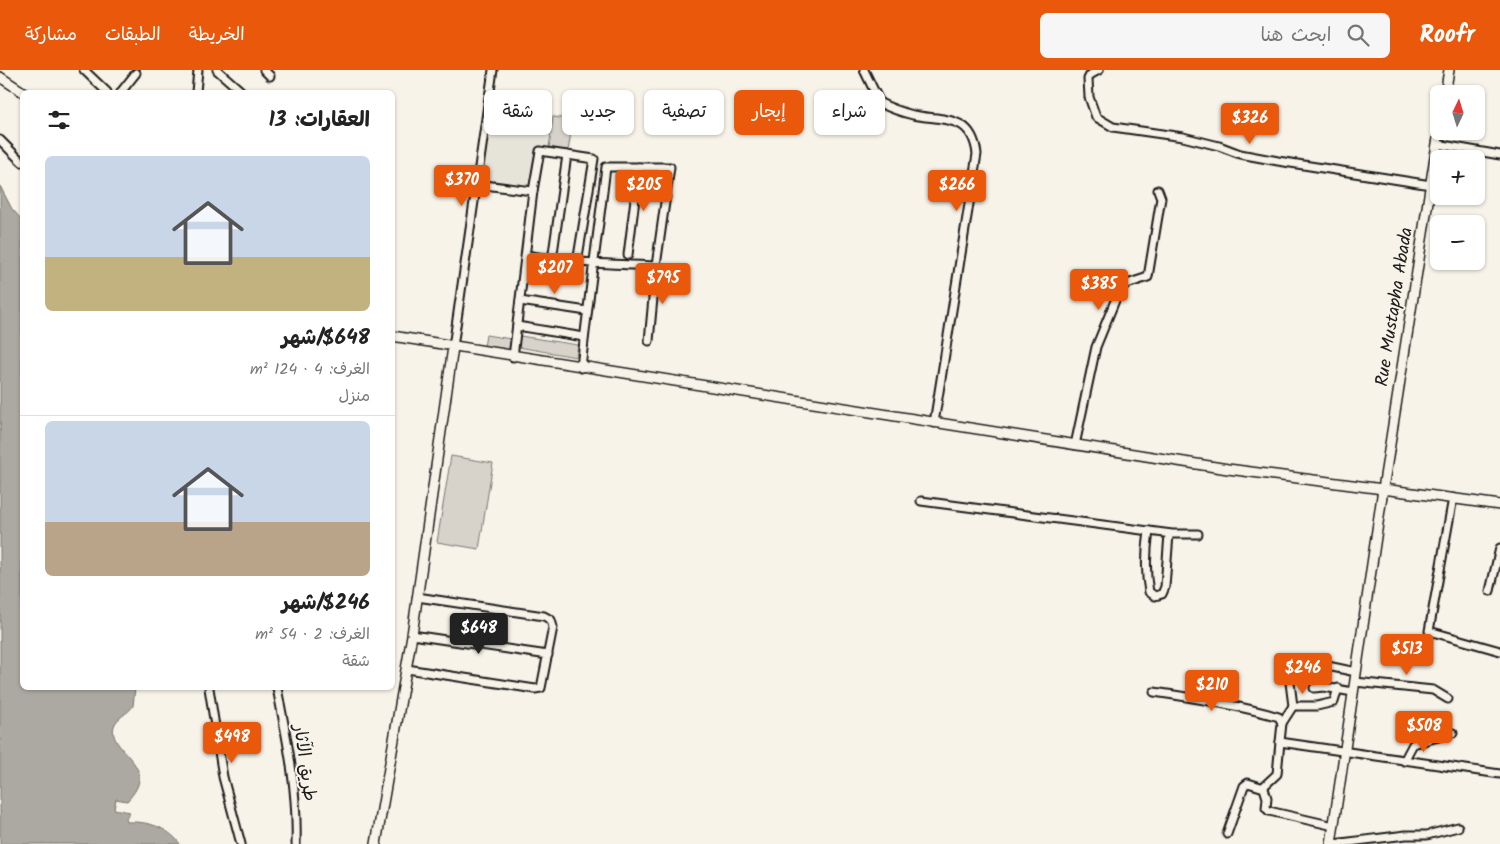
<!DOCTYPE html>
<html lang="ar">
<head>
<meta charset="utf-8">
<style>
  :root { --surface:#fff; --page:#f6f6f6; --text:#222; --muted:#767676; --line:#e0e0e0; --accent:#ea580c }
  body { margin:0; font-family:Kalam,"Playpen Sans Arabic",sans-serif; background:var(--page); color:var(--text); direction:rtl; height:100vh; display:flex; flex-direction:column; font-size:19px; white-space:nowrap }
  * { box-sizing:border-box; margin:0 }
  p { font-size:16px; color:var(--muted) }
  .icon { flex:none; width:28px; height:28px; fill:none; stroke:currentColor; stroke-width:2; stroke-linecap:round; stroke-linejoin:round }
  .map { position:relative; flex:1; overflow:hidden; direction:ltr }
  .side { position:absolute; left:20px; top:20px; width:375px; height:600px; display:flex; flex-direction:column; background:var(--surface); border-radius:8px; box-shadow:0 1px 4px #0004; direction:rtl }
  .side>* { flex:none }
  .guide { position:absolute; left:410px; top:20px; width:475px; height:45px; direction:rtl; display:flex; gap:10px }
  .needle { width:32px; rotate:4deg }
  .fabs { position:absolute; left:1430px; top:15px; display:grid; gap:10px }
  .fabs a { display:grid; place-items:center; width:55px; height:55px; border-radius:8px; background:var(--surface); box-shadow:0 1px 4px #0004; font-size:25px }
  .price { position:absolute; translate:-50% -42px; padding:0 11px; border-radius:5px; background:var(--accent); color:#fff; font-size:16px; line-height:32px; filter:drop-shadow(0 1px 2px #0008) }
  .price::after { content:''; position:absolute; left:50%; top:30px; width:15px; height:11px; margin-left:-8px; background:inherit; clip-path:polygon(0 0,100% 0,50% 100%) }
  .price.selected { background:#222; color:#fff }
  ul { padding:0; list-style:none }
  li { display:grid; align-content:center; gap:10px; height:265px; padding:0 25px }
  li+li { border-top:1px solid var(--line) }
  li span { display:grid; place-items:center; height:155px; border-radius:8px; color:#555 }
  li>.icon { margin-inline-start:auto }
  span .icon { width:90px; height:90px; fill:#fffc; stroke-width:1 }
  li b { font-size:21px }
  h2 { display:flex; justify-content:space-between; align-items:center; height:60px; padding:0 25px; font-size:21px }
  .pill { padding:0 18px; border-radius:8px; background:var(--surface); box-shadow:0 1px 4px #0004; font-size:18px; line-height:45px }
  .pill.selected { background:var(--accent); color:#fff }
  header { display:flex; align-items:center; gap:30px; box-sizing:border-box; height:70px; padding:0 25px; background:var(--accent); color:#fff }
  header strong { font-size:24px }
  nav { display:flex; gap:28px; margin-inline-start:auto; font-size:18px }
  .search { width:350px; height:45px; background:var(--page); display:flex; align-items:center; gap:12px; box-sizing:border-box; padding:0 18px; border-radius:8px; color:var(--muted); font-size:19px }
  .map>svg:first-child { display:block }
  .built { fill:#e6e3d9 }
  .green { fill:#d7d3cb; stroke:#7a7874 }
  .water { fill:#aca9a2; stroke:#72716c }
  .lines { fill:none; stroke-linecap:round; stroke-linejoin:round }
  .minor-casing { stroke:#1c1c1c; stroke-width:11 }
  .major-casing { stroke:#1c1c1c; stroke-width:12 }
  .minor { stroke:#f7f3e8; stroke-width:7 }
  .major { stroke:#f7f3e8; stroke-width:9 }
  .labels { text-anchor:middle; dominant-baseline:central; stroke-width:4; stroke-linejoin:round; paint-order:stroke }
  .street-label { font-size:18px; fill:#1c1c1c; stroke:#f7f3e8 }
</style>
</head>
<body>
<header>
<strong>Roofr</strong>
<div class="search"><svg class="icon" aria-label="search" viewBox="0 0 24 24"><circle cx="10" cy="10" r="6"/><path d="M15 15l6 6"/></svg>ابحث هنا</div>
<nav><a>الخريطة</a><a>الطبقات</a><a>مشاركة</a></nav>
</header>
<div class="map">
<svg width="1500" height="774" viewBox="0 0 1500 774">
  <rect width="100%" height="100%" fill="#f7f3e8"/>
  <filter id="ink" filterUnits="userSpaceOnUse"><feTurbulence type="fractalNoise" baseFrequency=".02" numOctaves="2"/><feDisplacementMap in="SourceGraphic" scale="10" xChannelSelector="R" yChannelSelector="G"/><feConvolveMatrix kernelMatrix="1 2 1 2 8 2 1 2 1" color-interpolation-filters="sRGB"/></filter>
  <g filter="url(#ink)">
    <path class="built" d="M491,36L574,48L569,83L538,78L531,121L480,112Z"/>
    <g class="green">
      <path d="M553,47L573,50L568,81L549,78Z"/>
      <path d="M486,265L511,269L510,280L484,277Z"/>
      <path d="M520,266L578,275L576,287L518,277Z"/>
      <path d="M451,386L493,393L479,479L437,472Z"/>
    </g>
    <path class="water" d="M0,116L12,139L22,150V618H135L133,636C128,644 117,647 114,656C107,683 163,694 127,731L116,729L114,739L130,742L126,749L127,752C147,751 168,757 180,774H0Z"/>
    <g class="lines">
      <defs>
        <g id="minor">
          <path d="M84,0L107,22"/>
          <path d="M217,0L242,22"/>
          <path d="M264,0L270,6"/>
          <path d="M864,0L880,33C890,38 901,42 913,45C943,51 972,44 977,84L934,353"/>
          <path d="M1099,0L1090,5L1088,9L1089,27L1096,47L1113,57L1183,67L1219,76L1240,84L1278,91L1431,115"/>
          <path d="M121,22L136,3"/>
          <path d="M196,22L198,0"/>
          <path d="M0,70L22,92"/>
          <path d="M1437,74L1500,85"/>
          <path d="M476,114L533,121L513,287"/>
          <path d="M533,121L540,81L567,85"/>
          <path d="M526,185C569,193 612,194 656,196L670,97H606C598,164 588,231 581,298"/>
          <path d="M628,185L639,97"/>
          <path d="M552,190L567,85L594,89L577,193"/>
          <path d="M520,231L587,241"/>
          <path d="M517,256L584,267"/>
          <path d="M649,271L656,196"/>
          <path d="M453,277L493,0"/>
          <path d="M1075,375L1096,277L1121,216L1148,207L1161,128L1158,120"/>
          <path d="M1453,428L1429,561L1500,581"/>
          <path d="M921,431L1172,464H1198"/>
          <path d="M1149,461C1146,481 1145,502 1149,522L1155,526L1162,524L1165,517L1169,464"/>
          <path d="M1490,521L1500,478"/>
          <path d="M412,565L548,585"/>
          <path d="M1323,595L1356,602"/>
          <path d="M1288,597L1293,636H1317L1334,632L1338,618"/>
          <path d="M407,599L535,619L541,618L553,557L551,550L544,546L417,527"/>
          <path d="M1355,612L1433,620L1448,629"/>
          <path d="M209,618L223,707L241,774"/>
          <path d="M277,618C287,669 298,721 296,774"/>
          <path d="M1314,618L1324,617L1353,622"/>
          <path d="M1154,622C1196,628 1238,635 1279,647L1282,653"/>
          <path d="M1293,636L1282,653L1280,672L1500,704"/>
          <path d="M1404,691L1413,674L1453,663"/>
          <path d="M1263,717L1277,704L1280,672"/>
          <path d="M1227,764L1244,716L1248,713L1264,718L1267,728L1266,738L1269,741L1334,756"/>
          <path d="M1333,774L1406,765H1427L1458,757"/>
        </g>
        <g id="major">
          <path d="M0,7L23,22"/>
          <path d="M1445,24L1449,0"/>
          <path d="M392,266L1228,399L1383,419L1439,61"/>
          <path d="M376,774L412,565L453,277"/>
          <path d="M1331,774L1383,419L1500,435"/>
        </g>
      </defs>
      <use href="#minor" class="minor-casing"/>
      <use href="#major" class="major-casing"/>
      <use href="#minor" class="minor"/>
      <use href="#major" class="major"/>
    </g>
  </g>
  <g class="labels">
    <g class="street-label">
      <text transform="translate(1395 237) rotate(-81)">Rue Mustapha Abada</text>
      <text transform="translate(304 693) rotate(82)">طريق الآثار</text>
    </g>
  </g>
</svg>
<div class="fabs">
<a><svg class="needle" viewBox="-14 -14 28 28"><path d="M0-13l5 13h-10z" fill="#e53935"/><path d="M0 13l5-13h-10z" fill="#767676"/></svg></a>
<a>+</a>
<a>−</a>
</div>
<b class="price" style="left:1250px;top:75px">$326</b>
<b class="price" style="left:462px;top:137px">$370</b>
<b class="price" style="left:644px;top:142px">$205</b>
<b class="price" style="left:957px;top:142px">$266</b>
<b class="price" style="left:555px;top:225px">$207</b>
<b class="price" style="left:663px;top:235px">$795</b>
<b class="price" style="left:1099px;top:241px">$385</b>
<b class="price selected" style="left:479px;top:585px">$648</b>
<b class="price" style="left:1407px;top:606px">$513</b>
<b class="price" style="left:1303px;top:625px">$246</b>
<b class="price" style="left:1212px;top:642px">$210</b>
<b class="price" style="left:1424px;top:683px">$508</b>
<b class="price" style="left:232px;top:694px">$498</b>
<div class="guide">
<a class="pill">شراء</a>
<a class="pill selected">إيجار</a>
<a class="pill">تصفية</a>
<a class="pill">جديد</a>
<a class="pill">شقة</a>
</div>
<section class="side">
<h2>العقارات: 13<svg class="icon" aria-label="filters" viewBox="0 0 24 24"><path d="M4 7h16M4 17h16"/><circle cx="9" cy="7" r="2"/><circle cx="15" cy="17" r="2"/></svg></h2>
<ul>
<li><span style="background:linear-gradient(#c9d6e8 65%,#c2b280 0)"><svg class="icon" aria-label="home" viewBox="0 0 24 24"><path d="M3 11l9-7 9 7M6 9v11h12V9"/></svg></span><div><b>$648/شهر</b><p>الغرف: 4 · 124 m²</p><p>منزل</p></div></li>
<li><span style="background:linear-gradient(#c9d6e8 65%,#b9a48a 0)"><svg class="icon" aria-label="home" viewBox="0 0 24 24"><path d="M3 11l9-7 9 7M6 9v11h12V9"/></svg></span><div><b>$246/شهر</b><p>الغرف: 2 · 54 m²</p><p>شقة</p></div></li>
</ul>
</section>
</div>
</body>
</html>
